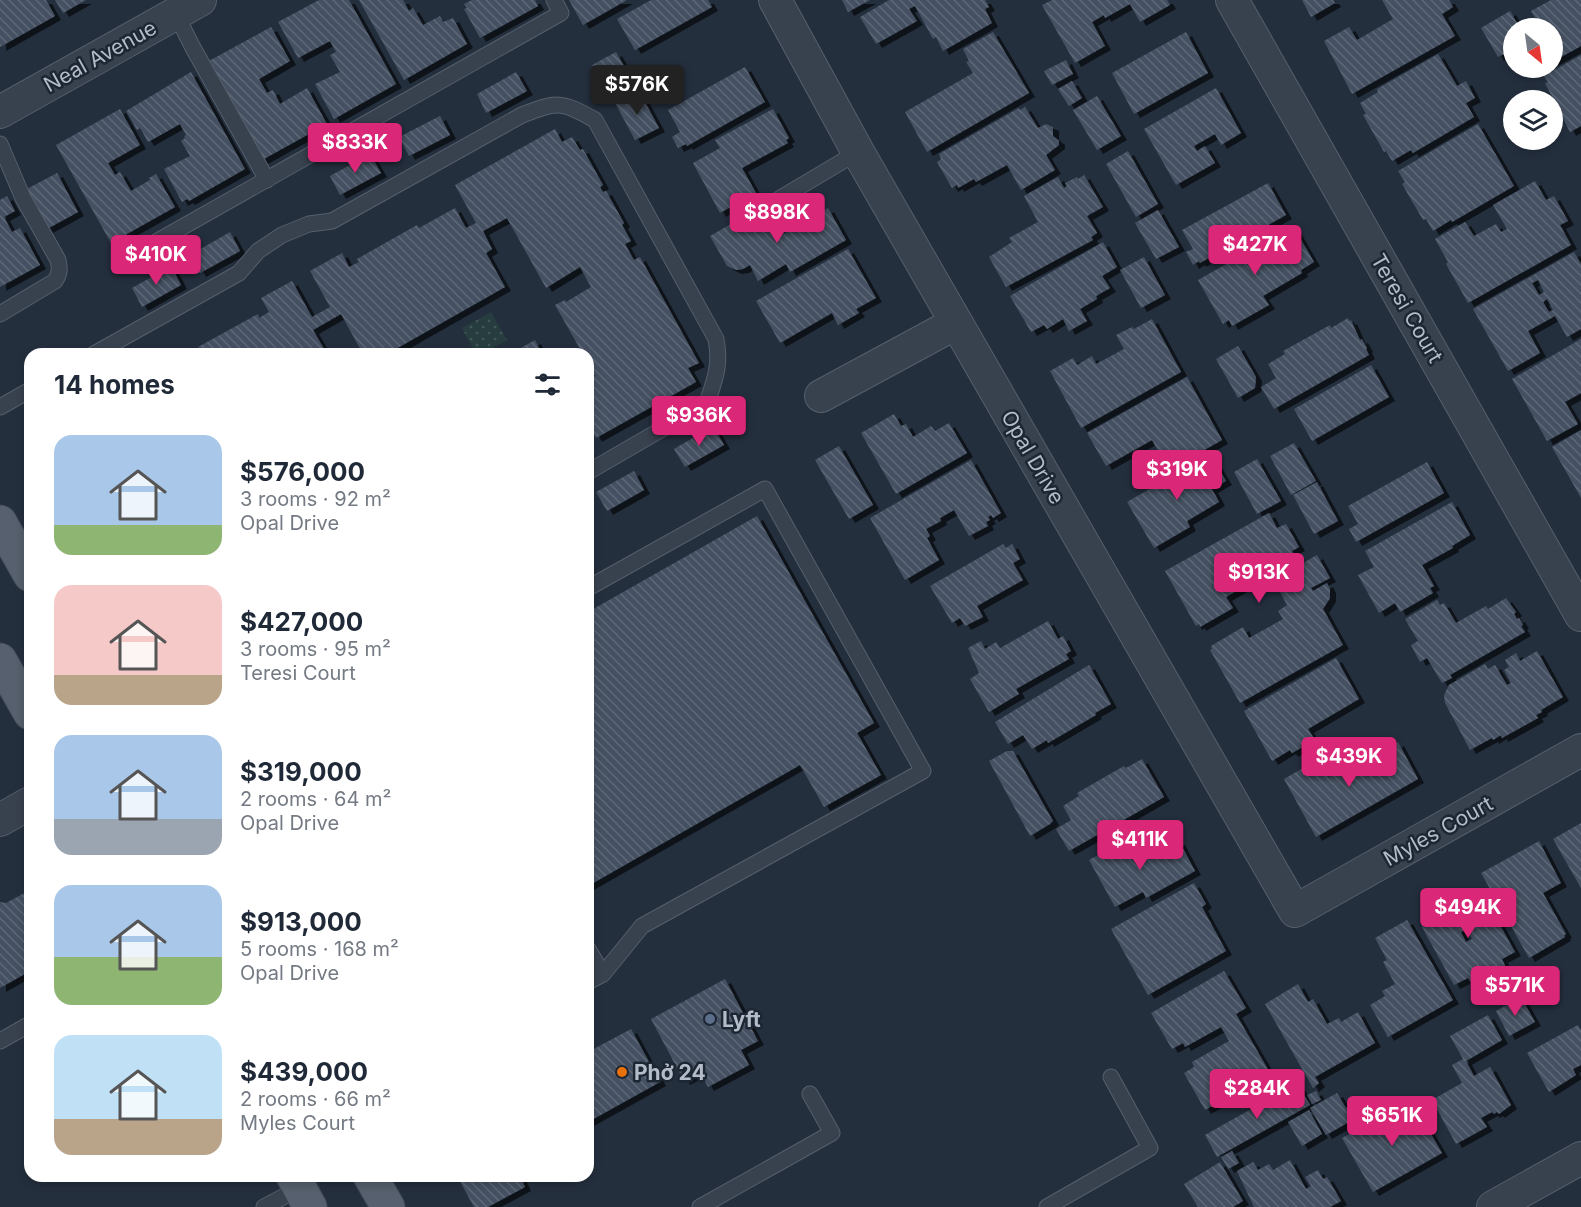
<!DOCTYPE html>
<html lang="en">
<head>
<meta charset="utf-8">
<style>
  :root { --surface:#fff; --page:#f6f6f7; --text:#1f2937; --muted:#747a83; --accent:#db2777 }
  body { margin:0; font-family:Inter,sans-serif; background:var(--page); color:var(--text); height:100vh; display:flex; flex-direction:column; font-size:22px; white-space:nowrap }
  * { box-sizing:border-box; margin:0 }
  p { font-size:20px; color:var(--muted) }
  .icon { flex:none; width:33px; height:33px; fill:none; stroke:currentColor; stroke-width:2; stroke-linecap:round; stroke-linejoin:round }
  .map { position:relative; flex:1; overflow:hidden }
  .drawer { position:absolute; left:24px; top:348px; width:570px; height:834px; display:flex; flex-direction:column; background:var(--surface); border-radius:18px; box-shadow:0 3px 9px #0003 }
  .drawer>* { flex:none }
  .needle { width:39px; rotate:151deg }
  .tools { position:absolute; left:1503px; top:18px; display:grid; gap:12px }
  .tools a { display:grid; place-items:center; width:60px; height:60px; border-radius:50%; background:var(--surface); box-shadow:0 3px 9px #0003; font-size:30px }
  .price { position:absolute; translate:-50% -51px; padding:0 14px; border-radius:6px; background:var(--accent); color:#fff; font-size:20px; line-height:39px; filter:drop-shadow(0 2px 3px #0008) }
  .price::after { content:''; position:absolute; left:50%; top:36px; width:18px; height:14px; margin-left:-9px; background:inherit; clip-path:polygon(0 0,100% 0,50% 100%) }
  .price.on { background:#222; color:#fff }
  ul { padding:0; list-style:none }
  li { display:flex; align-items:center; gap:18px; height:150px; padding:0 30px }
  li span { display:grid; place-items:center; flex:none; width:168px; height:120px; border-radius:18px; color:#555 }
  li>.icon { margin-inline-start:auto }
  span .icon { width:72px; height:72px; fill:#fffc; stroke-width:1 }
  li b { font-size:26px }
  h2 { display:flex; justify-content:space-between; align-items:center; height:72px; padding:0 30px; font-size:26px }
  .map>svg:first-child { display:block }
  .park { fill:url(#park-dots) }
  .building { fill:url(#building-back-hatch); fill-rule:evenodd; filter:url(#shadow) }
  .lines { fill:none; stroke-linecap:round; stroke-linejoin:round }
  .lane-casing { stroke:#565f6c; stroke-width:17 }
  .street-casing { stroke:#565f6c; stroke-width:34 }
  .primary-casing { stroke:#414a57; stroke-width:35 }
  .lane { stroke:#38414e; stroke-width:15 }
  .street { stroke:#38414e; stroke-width:32 }
  .primary { stroke:#56606e; stroke-width:33 }
  .service-dot { fill:#5c6f8a; stroke:#1d2633; stroke-width:2 }
  .food-dot { fill:#e8710a; stroke:#1d2633; stroke-width:2 }
  .labels { text-anchor:middle; dominant-baseline:central; stroke-width:5; stroke-linejoin:round; paint-order:stroke }
  .street-label { font-size:21px; fill:#b4bcc9; stroke:#1d2633 }
  .poi-label { font-size:21px; font-weight:bold; fill:#b4bcc9; stroke:#1d2633; text-anchor:start }
</style>
</head>
<body>
<div class="map">
<svg width="1581" height="1207" viewBox="0 0 1581 1207">
  <defs>
    <pattern id="park-dots" width="8" height="8" patternUnits="userSpaceOnUse" patternTransform="scale(1.5)"><rect width="8" height="8" fill="#263c3f"/><path d="M2 2h.1M6 6h.1" fill="none" stroke="#435659" stroke-width="1.8" stroke-linecap="round"/></pattern>
    <pattern id="building-back-hatch" width="6" height="6" patternUnits="userSpaceOnUse" patternTransform="scale(1.5)"><rect width="6" height="6" fill="#455162"/><path d="M-1 5l2 2M0 0l6 6M5-1l2 2" fill="none" stroke="#5d6877"/></pattern>
    <filter id="shadow"><feDropShadow dx="6" dy="4" stdDeviation="0" flood-color="#0009"/></filter>
  </defs>
  <rect width="100%" height="100%" fill="#242f3e"/>
  <path class="park" d="M491,312L507,340L482,354H476L462,328Z"/>
  <g class="building">
    <path d="M0,0H46L55,16L0,47Z"/>
    <path d="M55,0H86L63,13Z"/>
    <path d="M319,0H349L396,84L334,119L315,84L340,72L330,55L336,52L330,41L298,58L278,22Z"/>
    <path d="M359,0H403L409,11L413,8L423,25L440,16L443,22L453,18L467,44L404,80Z"/>
    <path d="M472,0H535L538,6L480,38L464,9L467,8L464,4Z"/>
    <path d="M569,0H627L583,25Z"/>
    <path d="M651,0H708L712,7L635,50L617,19Z"/>
    <path d="M842,0H870L848,12Z"/>
    <path d="M889,0H985L989,7L985,9L992,23L943,51L936,37L933,39L915,6L909,9L917,21L876,44L860,17Z"/>
    <path d="M1052,0H1167L1170,5L1140,22L1130,4L1105,18L1104,15L1092,22L1105,46L1075,63L1042,5Z"/>
    <path d="M1302,0H1333L1335,3L1311,17Z"/>
    <path d="M1382,0H1449L1453,7L1442,14L1455,36L1352,94L1324,41L1349,27L1357,40L1393,19Z"/>
    <path d="M1551,0H1581V46L1552,62V28H1541L1531,11Z"/>
    <path d="M1510,11L1520,28H1514V49L1498,57L1481,28Z"/>
    <path d="M271,27L290,61L259,79L267,93L273,90L280,104L307,88L327,124L262,160L207,62Z"/>
    <path d="M993,32L1029,93L927,152L905,112L973,73L966,62L969,61L963,49Z"/>
    <path d="M1186,32L1208,73L1134,114L1112,73Z"/>
    <path d="M616,52L637,89L613,102L592,65Z"/>
    <path d="M1438,54L1457,86L1466,81L1475,98L1466,103L1474,117L1413,153L1411,150L1392,161L1386,151L1384,152L1363,115L1366,114L1360,103L1378,92L1377,89Z"/>
    <path d="M1581,55V126L1570,132L1545,83L1548,82L1544,76Z"/>
    <path d="M1066,60L1073,74L1052,85L1044,71Z"/>
    <path d="M745,67L765,102L687,146L686,144L678,148L672,137L680,132L668,110Z"/>
    <path d="M191,72L245,169L189,201L187,199L182,202L164,169L190,156L181,141L185,138L184,136L186,135L180,124L148,142L140,128L137,130L126,111Z"/>
    <path d="M516,72L527,91L486,113L477,94Z"/>
    <path d="M1072,81L1082,98L1069,106L1058,89Z"/>
    <path d="M1216,88L1241,133L1221,145L1215,134L1194,146L1197,151L1205,146L1215,163L1176,185L1144,129Z"/>
    <path d="M639,91L659,128L635,140L615,103Z"/>
    <path d="M1097,96L1121,136L1097,150L1073,110Z"/>
    <path d="M1025,107L1038,128L1046,124L1053,127V136L1059,141V145L1046,155L1055,170L1021,190L1007,165L976,182L974,179L958,188L957,185L952,188L937,162L941,159L939,154L1019,108L1020,110Z"/>
    <path d="M120,109L140,145L108,163L115,175L120,172L131,191L150,180L149,178L156,174L175,207L111,243L56,145Z"/>
    <path d="M773,109L789,138L786,140L788,143L742,168L756,193L720,213L693,163L720,148L715,140Z"/>
    <path d="M440,116L450,135L409,156L399,137Z"/>
    <path d="M1478,124L1514,186L1452,222L1451,220L1433,231L1426,219L1423,220L1402,184L1405,182L1398,171Z"/>
    <path d="M555,129L562,142L572,137L580,150L583,149L603,185L600,187L603,192L606,191L624,223L622,225L631,241L625,244L634,260L640,257L699,363L688,368L696,382L596,438L588,423V379L595,376L588,364V354H583L555,305L565,300L566,302L591,287L580,267L546,288L507,218L483,231L492,249L486,253L505,287L387,354L383,348L373,354H363L341,314L313,330L327,354H194L200,350L198,347L258,314L259,318L269,312L261,298L292,281L312,317L330,307L310,271L342,253L349,267L359,262L357,259L417,225L419,228L455,208L466,228L476,223L455,185Z"/>
    <path d="M1128,151L1158,204L1136,217L1106,164Z"/>
    <path d="M370,154L381,173L340,195L330,176Z"/>
    <path d="M57,173L78,212L47,229L25,190Z"/>
    <path d="M1084,175L1103,207L1087,216L1097,233L1091,237L1093,240L1006,287L989,257L1012,242L1009,238L1038,222L1024,196L1058,177L1064,188L1067,186L1065,183L1077,177L1078,179Z"/>
    <path d="M1535,181L1546,200L1554,196L1568,221L1560,225L1571,245L1468,303L1446,264L1448,262L1435,239L1465,222L1474,236L1496,224L1501,232L1507,229L1493,205Z"/>
    <path d="M1268,183L1286,215L1200,263L1199,261L1193,265L1186,252L1193,249L1182,230Z"/>
    <path d="M7,196L15,211L4,217L12,232L20,228L40,265L0,287V200Z"/>
    <path d="M828,208L846,240L790,272L786,264L758,281L750,265L743,269L736,270L727,266L710,236L731,224L734,230L766,212L780,236Z"/>
    <path d="M1158,210L1179,247L1156,259L1135,223Z"/>
    <path d="M1293,226L1314,262L1301,270L1302,273L1263,296L1269,305L1232,326L1229,320L1223,324L1198,280Z"/>
    <path d="M230,232L240,251L200,273L190,255Z"/>
    <path d="M1103,242L1117,267L1102,276L1110,288L1096,296L1097,299L1080,309L1087,321L1069,331L1063,319L1047,329L1044,325L1031,332L1010,296Z"/>
    <path d="M848,249L876,298L856,309L859,313L838,325L832,313L780,343L756,301Z"/>
    <path d="M1574,252L1581,264V329L1567,337L1555,316L1528,331L1540,353L1508,371L1473,309ZM1538,280L1544,292L1539,295L1532,283ZM1547,299L1553,310L1549,312L1543,302Z"/>
    <path d="M1144,257L1165,295L1141,308L1120,270Z"/>
    <path d="M171,266L181,285L142,307L132,288Z"/>
    <path d="M1348,318L1349,321L1351,320L1360,340L1362,339L1367,348L1366,349L1369,355L1274,409L1261,387L1276,378L1268,364L1285,354L1283,351L1330,325L1331,328Z"/>
    <path d="M1152,319L1181,372L1081,428L1050,371L1073,358L1077,365L1092,356L1096,364L1124,349L1116,335L1132,327L1134,329Z"/>
    <path d="M1581,339V393L1565,402L1578,424L1547,441L1512,379Z"/>
    <path d="M535,340L542,354H510Z"/>
    <path d="M1238,346L1256,377L1255,388L1238,398L1216,359Z"/>
    <path d="M1371,365L1389,397L1312,441L1294,409Z"/>
    <path d="M1187,377L1222,440L1169,470L1152,440L1106,466L1087,433Z"/>
    <path d="M894,414L901,426L906,424L913,437L931,426L935,431L949,423L967,453L896,494L861,433Z"/>
    <path d="M713,426L724,445L685,467L674,449Z"/>
    <path d="M1581,430V498L1552,447Z"/>
    <path d="M1294,443L1316,481L1291,495L1270,456Z"/>
    <path d="M839,446L873,505L849,519L815,460Z"/>
    <path d="M1210,454L1226,481L1212,489L1219,502L1187,521L1190,527L1154,548L1127,502Z"/>
    <path d="M1257,459L1281,501L1257,514L1234,472Z"/>
    <path d="M971,460L1001,513L993,518L991,515L988,517L990,520L986,522L988,526L969,536L954,510L940,518L941,521L926,529L930,536L927,538L939,560L905,580L870,518Z"/>
    <path d="M1427,462L1444,493L1356,542L1349,529L1358,524L1348,506Z"/>
    <path d="M634,471L644,490L607,511L596,492Z"/>
    <path d="M1317,482L1338,521L1314,534L1293,495Z"/>
    <path d="M1452,502L1470,535L1452,546L1453,548L1422,565L1434,586L1430,588L1433,593L1400,612L1395,603L1379,613L1358,575L1374,567L1365,551Z"/>
    <path d="M1269,513L1277,528L1286,524L1299,547L1292,551L1298,562L1296,563L1298,566L1317,555L1330,578L1311,588L1313,591L1327,583L1330,589V598L1323,609L1343,645L1240,703L1210,650L1212,649L1211,646L1243,627L1249,638L1283,619L1278,611L1287,605L1274,581L1266,586L1264,584L1259,587L1255,580L1226,597L1233,608L1200,627L1199,624L1196,626L1165,571Z"/>
    <path d="M757,516L874,723L857,733L881,775L824,807L800,765L588,886V612Z"/>
    <path d="M1003,544L1006,548L1012,544L1020,559L1013,563L1023,580L977,606L983,617L965,626L960,618L952,623L930,586Z"/>
    <path d="M1506,598L1516,612L1514,614L1517,619L1519,618L1523,625L1521,626L1525,632L1450,675L1452,678L1442,683L1427,658L1420,662L1411,645L1418,641L1405,619L1437,600L1440,605L1444,603L1456,623L1486,606L1488,609Z"/>
    <path d="M1048,621L1058,639L1063,636L1071,651L1066,654L1069,659L1016,689L1019,694L989,712L970,679L979,673L968,648L981,641L985,649L996,642L1000,648Z"/>
    <path d="M1537,651L1563,697L1541,710L1542,712L1536,715L1538,718L1502,738L1501,735L1493,740L1492,738L1470,750L1445,703L1444,695L1449,685L1485,664L1488,669L1495,665L1507,685L1511,683L1504,670L1509,667L1505,660L1516,653L1520,661Z"/>
    <path d="M1336,658L1359,699L1308,729L1315,740L1292,753L1290,750L1272,761L1244,711Z"/>
    <path d="M1089,665L1111,704L1095,713L1096,715L1048,743L1047,740L1032,749L1023,735L1008,744L995,722Z"/>
    <path d="M1398,742L1418,779L1316,837L1284,779L1319,759L1329,777L1359,759L1362,763Z"/>
    <path d="M1007,751H1013L1053,821L1050,824L1030,836L989,761Z"/>
    <path d="M1142,759L1164,797L1069,851L1056,829L1071,820L1063,806L1079,796L1077,793L1124,766L1126,768Z"/>
    <path d="M1581,823V888L1553,839Z"/>
    <path d="M1124,841L1135,861L1161,847L1163,850L1179,841L1195,871L1146,898L1143,892L1115,907L1089,860Z"/>
    <path d="M1539,841L1561,883L1543,893L1566,934L1564,935L1565,937L1529,958L1481,873Z"/>
    <path d="M1194,883L1206,904L1202,907L1226,951L1148,995L1111,929Z"/>
    <path d="M30,890V971L0,988V902L6,903Z"/>
    <path d="M1460,891L1466,902L1482,893L1515,952L1502,959L1506,968L1473,986L1468,978L1454,985L1422,927L1438,918L1431,907ZM1467,929L1472,939L1466,942L1461,932Z"/>
    <path d="M1407,920L1453,1000L1388,1037L1370,1005L1385,996L1382,991L1395,984L1383,962L1387,960L1375,938Z"/>
    <path d="M1224,971L1246,1008L1236,1014L1270,1073L1205,1110L1184,1073L1194,1067L1192,1062L1229,1041L1221,1027L1185,1047L1183,1043L1172,1049L1151,1013Z"/>
    <path d="M725,979L758,1041L741,1050L749,1065L708,1087L700,1073L684,1081L651,1019Z"/>
    <path d="M1298,984L1308,1002L1313,999L1327,1024L1339,1018L1341,1022L1358,1012L1375,1043L1315,1077L1319,1083L1313,1088L1265,1004Z"/>
    <path d="M1521,997L1535,1022L1509,1036L1496,1011Z"/>
    <path d="M1488,1015L1502,1040L1466,1061L1474,1076L1490,1067L1511,1105L1499,1114L1497,1112L1494,1114L1492,1112L1481,1118L1487,1127L1456,1144L1432,1100L1462,1083L1452,1065L1463,1059L1450,1036Z"/>
    <path d="M1578,1025L1581,1030V1065L1573,1069L1576,1075L1549,1092L1527,1053Z"/>
    <path d="M631,1029L660,1082L588,1122V1052Z"/>
    <path d="M1297,1083L1310,1105L1217,1157L1205,1135Z"/>
    <path d="M1316,1091L1321,1100L1312,1104L1307,1095Z"/>
    <path d="M1337,1093L1346,1108L1351,1105L1358,1117L1326,1135L1310,1108Z"/>
    <path d="M1414,1105L1442,1153L1373,1192L1342,1138L1390,1111L1401,1132L1403,1131L1395,1116Z"/>
    <path d="M1309,1110L1322,1134L1302,1146L1288,1122Z"/>
    <path d="M1232,1151L1239,1163L1228,1169L1221,1157Z"/>
    <path d="M1290,1160L1306,1189L1311,1186L1305,1177L1318,1170L1323,1179L1327,1177L1341,1201L1330,1207H1254L1237,1171L1253,1162L1258,1170L1269,1164L1273,1170Z"/>
    <path d="M1220,1162L1243,1201L1233,1207H1198L1184,1184Z"/>
    <path d="M457,1176H520L525,1187L488,1207H474Z"/>
  </g>
  <g class="lines">
    <defs>
      <g id="lane">
        <path d="M176,14L192,46L267,180"/>
        <path d="M0,144L23,198L58,260C60,269 60,273 55,281L0,314"/>
        <path d="M779,199L858,152"/>
        <path d="M133,255L561,13L554,0"/>
        <path d="M94,354L239,273L258,251L282,235L309,224L332,221L522,115C558,101 561,101 595,120L716,339C721,365 715,379 707,403L588,472"/>
        <path d="M0,407L30,390"/>
        <path d="M588,588L765,489L923,771L642,926L603,974"/>
        <path d="M588,949L603,974L588,982"/>
        <path d="M0,1041L30,1024"/>
        <path d="M264,1207L300,1188"/>
        <path d="M700,1207L832,1133L810,1094"/>
        <path d="M1047,1207L1150,1148L1111,1077"/>
      </g>
      <g id="street">
        <path d="M775,0L858,152L1295,911L1581,750"/>
        <path d="M1232,0L1581,615"/>
        <path d="M0,112L200,0"/>
        <path d="M821,396L956,323"/>
        <path d="M0,820L30,803"/>
        <path d="M1493,1207L1581,1158"/>
      </g>
      <g id="primary">
        <path d="M0,522L30,575"/>
        <path d="M0,660L30,713"/>
        <path d="M293,1176L310,1207"/>
        <path d="M370,1176L388,1207"/>
      </g>
    </defs>
    <use href="#lane" class="lane-casing"/>
    <use href="#street" class="street-casing"/>
    <use href="#primary" class="primary-casing"/>
    <use href="#lane" class="lane"/>
    <use href="#street" class="street"/>
    <use href="#primary" class="primary"/>
  </g>
  <circle class="service-dot" cx="710" cy="1019" r="6"/>
  <circle class="food-dot" cx="622" cy="1072" r="6"/>
  <g class="labels">
    <g class="street-label">
      <text transform="translate(100 56) rotate(-29)">Neal Avenue</text>
      <text transform="translate(1407 308) rotate(60)">Teresi Court</text>
      <text transform="translate(1033 457) rotate(60)">Opal Drive</text>
      <text transform="translate(1438 831) rotate(-29)">Myles Court</text>
    </g>
    <g class="poi-label">
      <text x="722" y="1019">Lyft</text>
      <text x="634" y="1072">Phở 24</text>
    </g>
  </g>
</svg>
<div class="tools">
<a><svg class="needle" viewBox="-14 -14 28 28"><path d="M0-13l5 13h-10z" fill="#e53935"/><path d="M0 13l5-13h-10z" fill="#747a83"/></svg></a>
<a><svg class="icon" aria-label="layers" viewBox="0 0 24 24"><path d="M12 4l9 5-9 5-9-5zM3 14l9 5 9-5"/></svg></a>
</div>
<b class="price on" style="left:637px;top:116px">$576K</b>
<b class="price" style="left:355px;top:174px">$833K</b>
<b class="price" style="left:777px;top:244px">$898K</b>
<b class="price" style="left:1255px;top:276px">$427K</b>
<b class="price" style="left:156px;top:286px">$410K</b>
<b class="price" style="left:699px;top:447px">$936K</b>
<b class="price" style="left:1177px;top:501px">$319K</b>
<b class="price" style="left:1259px;top:604px">$913K</b>
<b class="price" style="left:1349px;top:788px">$439K</b>
<b class="price" style="left:1140px;top:871px">$411K</b>
<b class="price" style="left:1468px;top:939px">$494K</b>
<b class="price" style="left:1515px;top:1017px">$571K</b>
<b class="price" style="left:1257px;top:1120px">$284K</b>
<b class="price" style="left:1392px;top:1147px">$651K</b>
<section class="drawer">
<h2>14 homes<svg class="icon" aria-label="filters" viewBox="0 0 24 24"><path d="M4 7h16M4 17h16"/><circle cx="9" cy="7" r="2"/><circle cx="15" cy="17" r="2"/></svg></h2>
<ul>
<li><span style="background:linear-gradient(#a9c7e8 75%,#8fb573 0)"><svg class="icon" aria-label="home" viewBox="0 0 24 24"><path d="M3 11l9-7 9 7M6 9v11h12V9"/></svg></span><div><b>$576,000</b><p>3 rooms · 92 m²</p><p>Opal Drive</p></div></li>
<li><span style="background:linear-gradient(#f6c9c9 75%,#b9a48a 0)"><svg class="icon" aria-label="home" viewBox="0 0 24 24"><path d="M3 11l9-7 9 7M6 9v11h12V9"/></svg></span><div><b>$427,000</b><p>3 rooms · 95 m²</p><p>Teresi Court</p></div></li>
<li><span style="background:linear-gradient(#a9c7e8 70%,#9aa5b1 0)"><svg class="icon" aria-label="home" viewBox="0 0 24 24"><path d="M3 11l9-7 9 7M6 9v11h12V9"/></svg></span><div><b>$319,000</b><p>2 rooms · 64 m²</p><p>Opal Drive</p></div></li>
<li><span style="background:linear-gradient(#a9c7e8 60%,#8fb573 0)"><svg class="icon" aria-label="home" viewBox="0 0 24 24"><path d="M3 11l9-7 9 7M6 9v11h12V9"/></svg></span><div><b>$913,000</b><p>5 rooms · 168 m²</p><p>Opal Drive</p></div></li>
<li><span style="background:linear-gradient(#bfe0f5 70%,#b9a48a 0)"><svg class="icon" aria-label="home" viewBox="0 0 24 24"><path d="M3 11l9-7 9 7M6 9v11h12V9"/></svg></span><div><b>$439,000</b><p>2 rooms · 66 m²</p><p>Myles Court</p></div></li>
</ul>
</section>
</div>
</body>
</html>
